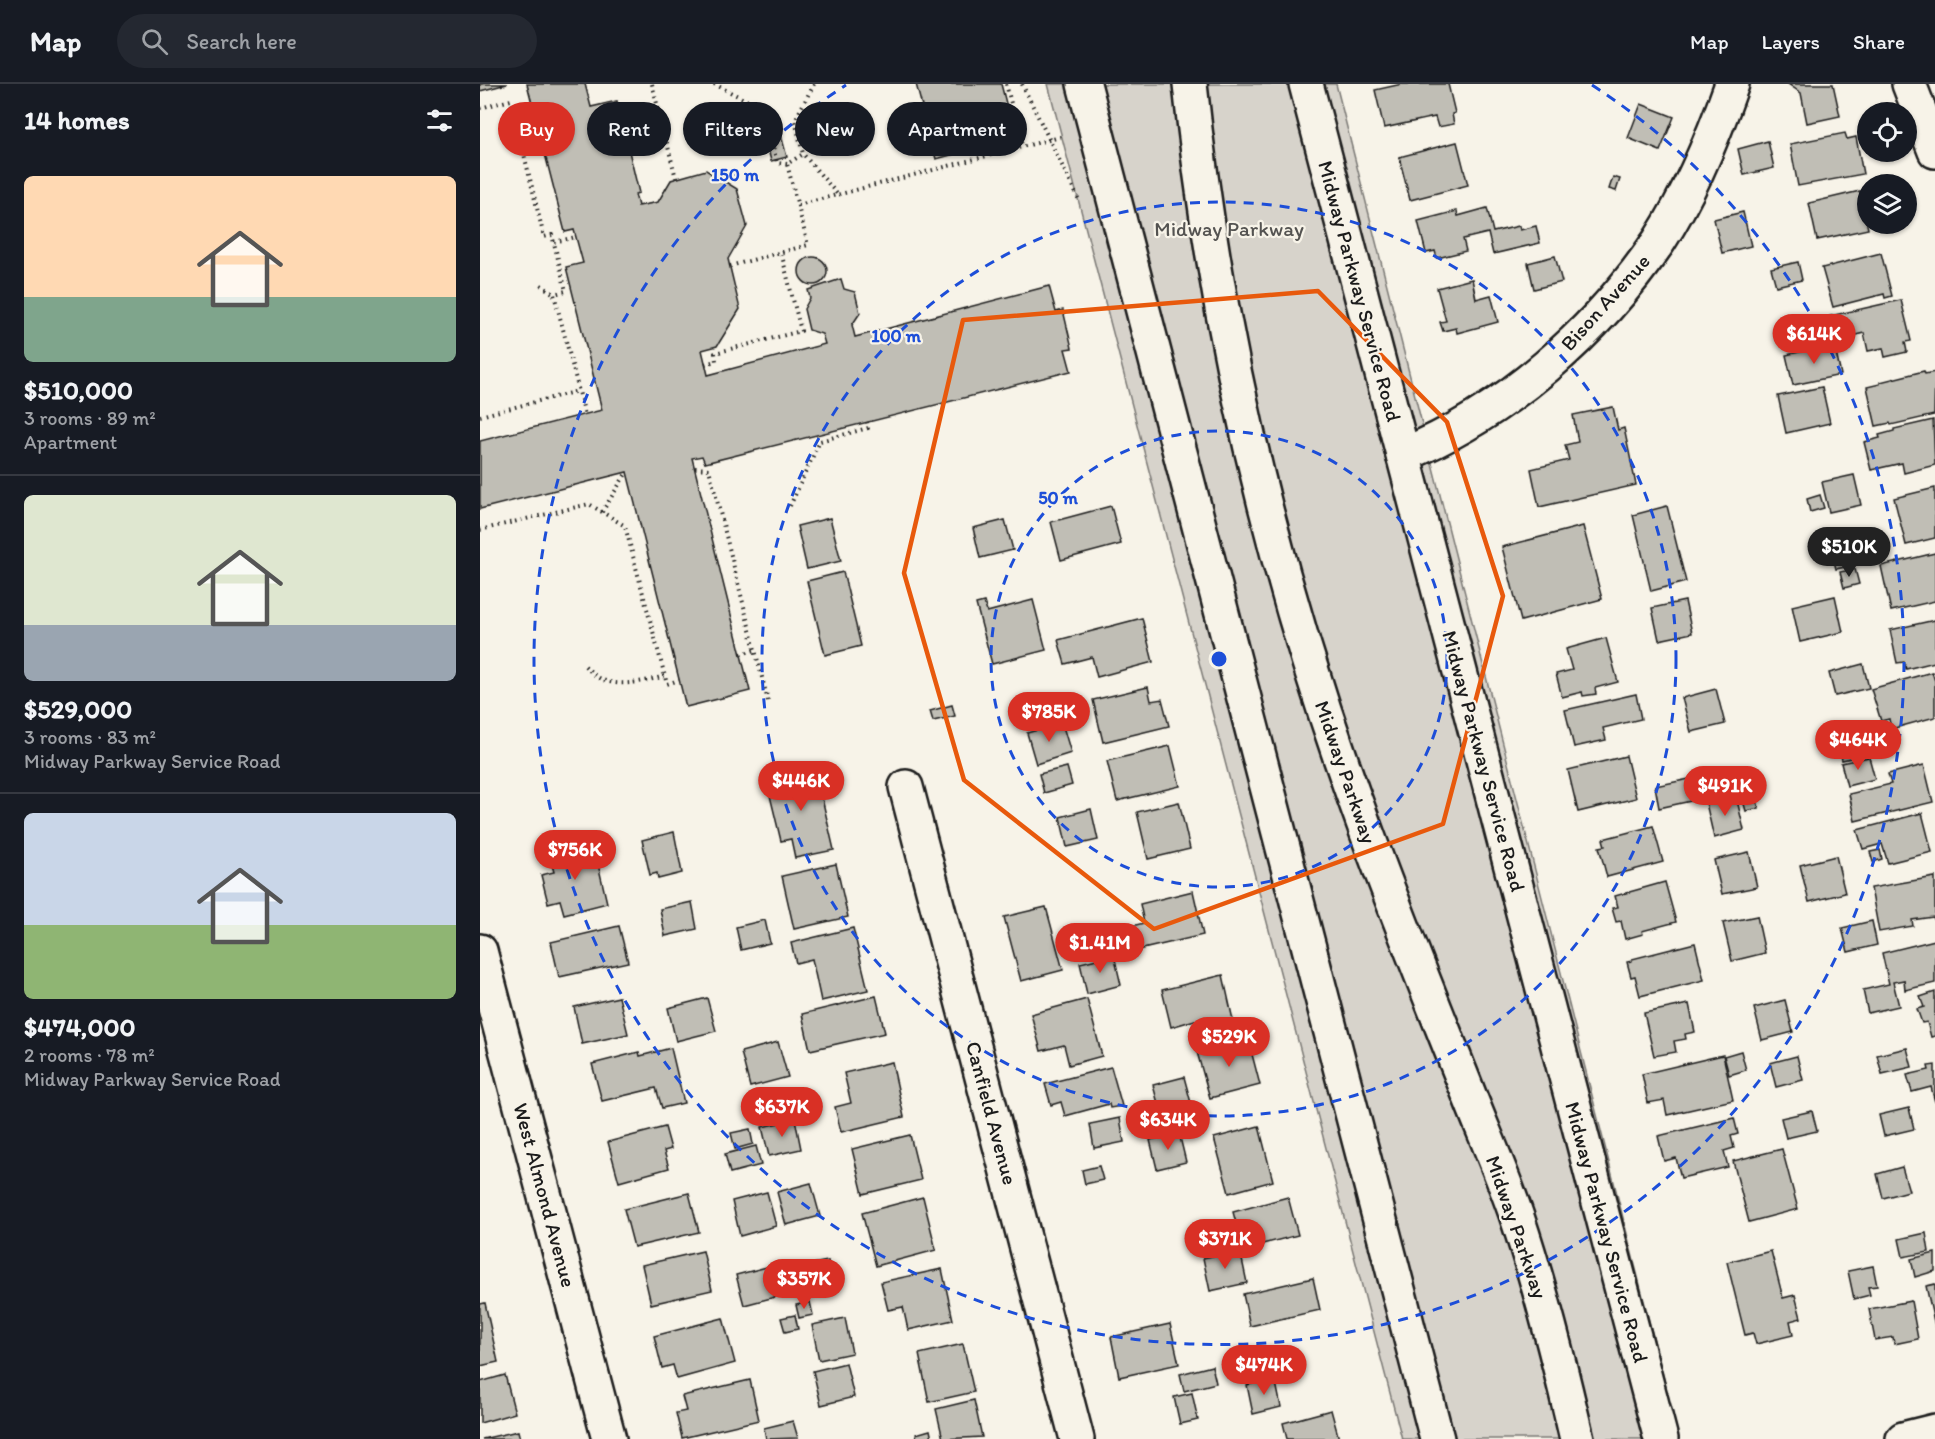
<!DOCTYPE html>
<html lang="en">
<head>
<meta charset="utf-8">
<style>
  :root { --surface:#171b24; --page:#242831; --text:#f1f3f6; --muted:#9ea1a6; --line:#363941; --accent:#d93025 }
  body { margin:0; font-family:Itim,sans-serif; background:var(--page); color:var(--text); height:100vh; display:flex; flex-direction:column; font-size:22px; white-space:nowrap }
  * { box-sizing:border-box; margin:0 }
  p { font-size:20px; color:var(--muted) }
  .icon { flex:none; width:33px; height:33px; fill:none; stroke:currentColor; stroke-width:2; stroke-linecap:round; stroke-linejoin:round }
  .map { position:relative; flex:1; overflow:hidden }
  .drawer { display:flex; flex-direction:column; background:var(--surface); width:480px }
  .drawer>* { flex:none }
  .hud { position:absolute; left:18px; top:18px; width:570px; height:54px; display:flex; gap:12px }
  .buttons { position:absolute; left:1377px; top:18px; display:grid; gap:12px }
  .buttons a { display:grid; place-items:center; width:60px; height:60px; border-radius:50%; background:var(--surface); box-shadow:0 2px 4px #0004; font-size:30px }
  .price { position:absolute; translate:-50% -51px; padding:0 14px; border-radius:21px; background:var(--accent); color:#fff; font-size:20px; line-height:39px; filter:drop-shadow(0 2px 3px #0008) }
  .price::after { content:''; position:absolute; left:50%; top:36px; width:18px; height:14px; margin-left:-9px; background:inherit; clip-path:polygon(0 0,100% 0,50% 100%) }
  .price.on { background:#222; color:#fff }
  ul { padding:0; list-style:none }
  li { display:grid; align-content:center; gap:12px; height:318px; padding:0 24px }
  li+li { border-top:2px solid var(--line) }
  li span { display:grid; place-items:center; height:186px; border-radius:9px; color:#555 }
  li>.icon { margin-inline-start:auto }
  span .icon { width:108px; height:108px; fill:#fffc; stroke-width:1 }
  li b { font-size:26px }
  h2 { display:flex; justify-content:space-between; align-items:center; height:72px; padding:0 24px; font-size:26px }
  .chip { padding:0 21px; border-radius:27px; background:var(--surface); box-shadow:0 2px 4px #0004; font-size:21px; line-height:54px }
  .chip.on { background:var(--accent); color:#fff }
  header { display:flex; align-items:center; gap:36px; box-sizing:border-box; height:84px; padding:0 30px; background:var(--surface); border-bottom:2px solid var(--line) }
  header strong { font-size:28px }
  nav { display:flex; gap:33px; margin-inline-start:auto; font-size:21px }
  .search { width:420px; height:54px; background:var(--page); display:flex; align-items:center; gap:15px; box-sizing:border-box; padding:0 21px; border-radius:33px; color:var(--muted); font-size:22px }
  main { display:flex; flex:1; min-height:0 }
  .map>svg:first-child { display:block }
  .green { fill:#d7d3cb; stroke:#7a7874; stroke-width:1.5 }
  .building { fill:#c0beb5; stroke:#1c1c1c; stroke-width:1.5 }
  .lines { fill:none; stroke-linecap:round; stroke-linejoin:round }
  .minor-casing { stroke:#1c1c1c; stroke-width:38 }
  .path { stroke:#1c1c1c; stroke-width:4; stroke-dasharray:1.5 4.5; stroke-linecap:butt }
  .minor { stroke:#f7f3e8; stroke-width:33 }
  .marked { fill:none; stroke:#e8590c; stroke-width:4.5; stroke-linejoin:round }
  .ring { fill:none; stroke:#1d4ed8; stroke-width:3; stroke-dasharray:10 8 }
  .labels { text-anchor:middle; dominant-baseline:central; stroke-width:4.5; stroke-linejoin:round; paint-order:stroke }
  .park-label { font-size:21px; fill:#545351; stroke:#f7f3e8 }
  .street-label { font-size:21px; fill:#1c1c1c; stroke:#f7f3e8 }
  .centre { fill:#1d4ed8; stroke:#f7f3e8; stroke-width:3 }
  .ring-label { font-size:18px; text-anchor:middle; font-weight:bold; fill:#1d4ed8; stroke:#f7f3e8; stroke-width:4.5; stroke-linejoin:round; paint-order:stroke }
</style>
</head>
<body>
<header>
<strong>Map</strong>
<div class="search"><svg class="icon" aria-label="search" viewBox="0 0 24 24"><circle cx="10" cy="10" r="6"/><path d="M15 15l6 6"/></svg>Search here</div>
<nav><a>Map</a><a>Layers</a><a>Share</a></nav>
</header>
<main>
<section class="drawer">
<h2>14 homes<svg class="icon" aria-label="filters" viewBox="0 0 24 24"><path d="M4 7h16M4 17h16"/><circle cx="9" cy="7" r="2"/><circle cx="15" cy="17" r="2"/></svg></h2>
<ul>
<li><span style="background:linear-gradient(#ffd9b3 65%,#7fa58c 0)"><svg class="icon" aria-label="home" viewBox="0 0 24 24"><path d="M3 11l9-7 9 7M6 9v11h12V9"/></svg></span><div><b>$510,000</b><p>3 rooms · 89 m²</p><p>Apartment</p></div></li>
<li><span style="background:linear-gradient(#dfe7d0 70%,#9aa5b1 0)"><svg class="icon" aria-label="home" viewBox="0 0 24 24"><path d="M3 11l9-7 9 7M6 9v11h12V9"/></svg></span><div><b>$529,000</b><p>3 rooms · 83 m²</p><p>Midway Parkway Service Road</p></div></li>
<li><span style="background:linear-gradient(#c9d6e8 60%,#8fb573 0)"><svg class="icon" aria-label="home" viewBox="0 0 24 24"><path d="M3 11l9-7 9 7M6 9v11h12V9"/></svg></span><div><b>$474,000</b><p>2 rooms · 78 m²</p><p>Midway Parkway Service Road</p></div></li>
</ul>
</section>
<div class="map">
<svg width="1455" height="1355" viewBox="0 0 1455 1355">
  <rect width="100%" height="100%" fill="#f7f3e8"/>
  <filter id="ink" filterUnits="userSpaceOnUse"><feTurbulence type="fractalNoise" baseFrequency=".0167" numOctaves="2"/><feDisplacementMap in="SourceGraphic" scale="12" xChannelSelector="R" yChannelSelector="G"/><feConvolveMatrix kernelMatrix="1 2 1 2 8 2 1 2 1" color-interpolation-filters="sRGB"/></filter>
  <g filter="url(#ink)">
    <path class="green" d="M568,0H856L1199,1355H922Z"/>
    <g class="building">
      <path d="M0,0H27L0,7Z"/>
      <path d="M47,0H105L111,23L137,17L159,109L155,110L158,122L178,118L191,96L226,86L257,105L267,142L248,175L260,225L237,262L222,266L228,291L345,260L342,250L329,246L324,225L330,214L328,206L361,195L364,205L375,208L380,229L372,241L375,253L569,202L576,228L583,226L592,264L585,265L591,287L225,379L222,372L212,374L270,607L206,623L147,388L0,425V357L122,326L86,183L103,179L94,146L85,148Z"/>
      <path d="M436,0H521L535,54L456,75Z"/>
      <path d="M922,0H968L975,29L972,30L974,40L958,43L955,33L904,44L895,6Z"/>
      <path d="M1308,0H1353L1360,32L1327,39L1321,9Z"/>
      <path d="M1161,20L1194,33L1180,67L1148,54Z"/>
      <path d="M295,29L307,73L291,77L280,33Z"/>
      <path d="M1365,49L1367,55L1376,53L1383,90L1318,102L1310,60Z"/>
      <path d="M1288,57L1294,84L1264,91L1258,65Z"/>
      <path d="M977,58L988,101L930,116L919,73Z"/>
      <path d="M1133,93L1140,95L1136,107L1129,105Z"/>
      <path d="M1380,107L1388,145L1337,156L1329,119Z"/>
      <path d="M1007,124L1013,148L1039,142L1040,146L1056,142L1060,159L1013,170L1008,149L983,155L986,167L957,174L955,167L946,169L938,137L977,127L978,132Z"/>
      <path d="M1263,128L1271,162L1242,169L1234,135Z"/>
      <path d="M1401,169L1412,212L1405,214L1404,210L1353,223L1342,184Z"/>
      <path d="M1075,172L1082,198L1054,205L1048,179Z"/>
      <circle cx="333" cy="187" r="14"/>
      <path d="M1318,178L1322,196L1296,202L1291,184Z"/>
      <path d="M992,195L996,215L1011,211L1018,238L977,249L976,244L963,247L960,238L966,237L957,204Z"/>
      <path d="M1421,216L1431,257L1425,258L1427,268L1405,273L1403,264L1388,267L1384,249L1356,256L1350,232Z"/>
      <path d="M1354,260L1361,291L1313,301L1306,271Z"/>
      <path d="M1444,287L1445,290L1455,288L1454,331L1411,341L1410,339L1396,342L1387,303L1400,300V298Z"/>
      <path d="M1342,303L1350,339L1306,349L1298,312Z"/>
      <path d="M1133,323L1138,346L1144,344L1156,401L1059,423L1051,385L1089,376L1085,361L1098,358L1093,331Z"/>
      <path d="M1453,336L1455,381L1424,389L1422,379L1391,386L1384,358L1400,354L1399,351L1414,347V345Z"/>
      <path d="M1374,391L1381,421L1349,428L1342,398Z"/>
      <path d="M1455,404V454L1426,461L1414,414Z"/>
      <path d="M1340,411L1344,424L1330,428L1327,415Z"/>
      <path d="M631,422L641,460L581,476L571,438Z"/>
      <path d="M1187,422L1206,498L1171,507L1153,431Z"/>
      <path d="M350,434L361,477L327,485L317,442Z"/>
      <path d="M525,436L533,466L500,474L493,444Z"/>
      <path d="M1103,442L1122,515L1041,537L1022,463Z"/>
      <path d="M1382,452L1388,478L1356,485L1350,460Z"/>
      <path d="M1455,469V517L1411,527L1401,482Z"/>
      <path d="M1375,485L1379,500L1364,504L1360,488Z"/>
      <path d="M363,488L381,562L345,571L327,497Z"/>
      <path d="M1355,512L1363,548L1320,558L1312,522Z"/>
      <path d="M553,516L566,566L512,580L496,520L504,518L507,528Z"/>
      <path d="M1205,517L1212,549L1179,556L1172,524Z"/>
      <path d="M662,534L673,578L617,593L612,573L585,580L578,556Z"/>
      <path d="M1455,536V578L1426,585L1424,578L1417,579L1410,546Z"/>
      <path d="M1126,554L1138,598L1115,604L1116,610L1103,612L1102,608L1082,613L1076,590L1092,586L1086,565Z"/>
      <path d="M1383,580L1389,604L1355,612L1349,589Z"/>
      <path d="M1452,588L1455,597V633L1411,645L1409,635L1401,637L1391,605Z"/>
      <path d="M668,603L671,617L682,615L689,642L623,658L613,616Z"/>
      <path d="M1236,605L1245,640L1211,648L1202,614Z"/>
      <path d="M1156,610L1161,635L1123,644L1126,656L1094,663L1085,626Z"/>
      <path d="M472,621L475,632L453,637L450,627Z"/>
      <path d="M582,639L591,669L556,680L547,649Z"/>
      <path d="M1385,652L1389,670L1362,676L1358,658Z"/>
      <path d="M690,662L700,702L637,717L627,677Z"/>
      <path d="M1146,672L1156,714L1098,728L1088,686Z"/>
      <path d="M1389,673L1395,695L1367,702L1361,679Z"/>
      <path d="M1444,681L1453,718L1375,737L1369,710L1411,700L1408,690Z"/>
      <path d="M587,683L592,701L564,709L559,690Z"/>
      <path d="M335,684L354,766L315,774L311,755L301,757L286,695Z"/>
      <path d="M1274,687L1278,701L1265,705L1260,690Z"/>
      <path d="M1224,692L1229,713L1179,724L1175,702Z"/>
      <path d="M1275,709L1279,724L1266,727L1262,713Z"/>
      <path d="M1256,712L1264,746L1234,754L1226,719Z"/>
      <path d="M699,718L710,765L668,775L657,728Z"/>
      <path d="M611,725L618,756L587,763L580,733Z"/>
      <path d="M1442,729L1452,768L1408,779L1402,760L1383,765L1377,746Z"/>
      <path d="M1173,742L1183,778L1127,793L1119,763L1125,762L1123,755Z"/>
      <path d="M194,748L202,789L178,795L177,789L170,791L162,756Z"/>
      <path d="M114,763L127,819L84,830L80,816L68,819L61,791L74,788L70,774Z"/>
      <path d="M1400,766L1402,775L1393,778L1390,768Z"/>
      <path d="M1269,768L1277,803L1242,810L1234,776Z"/>
      <path d="M1356,772L1365,809L1329,818L1320,781Z"/>
      <path d="M356,780L368,833L314,845L302,792Z"/>
      <path d="M1455,793V837L1453,833L1432,836L1433,842L1399,848L1391,804Z"/>
      <path d="M1185,798L1196,838L1162,847L1163,850L1145,855L1141,837L1136,838L1132,824L1138,823L1135,812Z"/>
      <path d="M713,807L723,851L654,867L648,843L664,839L660,820Z"/>
      <path d="M212,818L217,845L185,852L180,825Z"/>
      <path d="M566,823L583,886L541,897L524,833Z"/>
      <path d="M1277,832L1285,869L1252,877L1243,839Z"/>
      <path d="M285,836L290,859L261,866L256,843Z"/>
      <path d="M1392,837L1397,861L1368,868L1362,844Z"/>
      <path d="M139,842L148,878L79,893L71,858Z"/>
      <path d="M373,844L388,906L341,917L332,875L316,879L311,859Z"/>
      <path d="M1455,856V899L1425,906L1424,896L1413,898L1419,922L1388,929L1383,906L1409,900L1402,869Z"/>
      <path d="M1215,859L1224,896L1160,912L1155,892L1151,893L1147,878L1152,877V875Z"/>
      <path d="M634,871L641,901L607,910L600,879Z"/>
      <path d="M743,891L755,945L719,954L715,936L691,943L682,906Z"/>
      <path d="M1455,908V952L1451,953L1447,938L1442,939L1437,925L1444,923L1440,913Z"/>
      <path d="M396,912L405,949L330,966L322,930Z"/>
      <path d="M139,913L148,950L102,960L94,923Z"/>
      <path d="M227,914L236,947L196,957L188,924Z"/>
      <path d="M607,915L622,972L589,981L584,961L561,967L551,930Z"/>
      <path d="M1305,916L1313,948L1282,956L1274,924Z"/>
      <path d="M1209,920L1215,948L1205,950L1206,955L1194,957L1196,968L1174,972L1164,929Z"/>
      <path d="M768,955L780,1001L730,1014L717,968Z"/>
      <path d="M298,958L308,993L270,1003L261,968Z"/>
      <path d="M191,964L204,1019L182,1024L176,1004L122,1017L112,980L159,968L160,972Z"/>
      <path d="M1427,964L1432,983L1402,990L1397,971Z"/>
      <path d="M1261,967L1266,986L1249,991L1244,972Z"/>
      <path d="M1243,971L1253,1016L1187,1031L1184,1016L1168,1019L1162,990Z"/>
      <path d="M1317,972L1323,996L1296,1003L1290,979Z"/>
      <path d="M412,978L424,1033L361,1048L355,1023L371,1019L364,989Z"/>
      <path d="M1455,981V1018L1451,1003L1432,1008L1427,991L1449,986L1448,982Z"/>
      <path d="M631,983L642,1022L630,1024L629,1020L585,1032L581,1018L571,1021L565,1000Z"/>
      <path d="M704,993L717,1041L686,1049L673,1001Z"/>
      <path d="M1429,1024L1434,1045L1404,1052L1399,1031Z"/>
      <path d="M1332,1027L1337,1047L1306,1054L1301,1034Z"/>
      <path d="M640,1034L644,1058L614,1064L610,1040Z"/>
      <path d="M1254,1034L1258,1050L1251,1052L1254,1064L1244,1067L1248,1083L1201,1094L1196,1074L1184,1077L1178,1052Z"/>
      <path d="M315,1035L321,1065L289,1072L282,1043Z"/>
      <path d="M779,1042L793,1097L749,1109L734,1054Z"/>
      <path d="M185,1043L191,1065L184,1067L189,1084L139,1098L128,1058Z"/>
      <path d="M270,1045L273,1060L255,1065L251,1049Z"/>
      <path d="M699,1049L706,1078L677,1085L670,1056Z"/>
      <path d="M430,1051L441,1096L383,1110L372,1065Z"/>
      <path d="M276,1062L281,1081L250,1089L245,1070Z"/>
      <path d="M1302,1065L1318,1125L1269,1138L1253,1077Z"/>
      <path d="M619,1082L623,1096L605,1100L602,1086Z"/>
      <path d="M1422,1083L1429,1107L1403,1114L1397,1090Z"/>
      <path d="M331,1099L340,1132L306,1141L297,1108Z"/>
      <path d="M287,1108L296,1142L260,1152L252,1117Z"/>
      <path d="M209,1109L219,1148L154,1163L144,1125Z"/>
      <path d="M443,1113L456,1166L396,1182L382,1129Z"/>
      <path d="M808,1113L818,1151L763,1165L753,1128Z"/>
      <path d="M1446,1149L1449,1168L1423,1173L1419,1155Z"/>
      <path d="M760,1166L767,1199L730,1207L723,1174Z"/>
      <path d="M223,1167L232,1206L171,1220L162,1181Z"/>
      <path d="M1291,1167L1303,1214L1315,1211L1321,1234L1310,1237L1313,1251L1276,1260L1273,1249L1265,1251L1247,1178Z"/>
      <path d="M1455,1169V1187L1435,1193L1431,1175Z"/>
      <path d="M348,1177L353,1202L319,1210L313,1184Z"/>
      <path d="M1393,1182L1397,1202L1388,1203L1390,1211L1374,1215L1368,1187Z"/>
      <path d="M287,1183L295,1213L264,1221L256,1191Z"/>
      <path d="M462,1185L473,1236L428,1246L423,1223L408,1226L401,1198Z"/>
      <path d="M833,1194L840,1226L770,1242L763,1210Z"/>
      <path d="M1455,1200V1242L1446,1202Z"/>
      <path d="M1431,1217L1438,1255L1414,1260L1413,1253L1395,1256L1389,1225Z"/>
      <path d="M330,1218L333,1231L319,1234L316,1221Z"/>
      <path d="M5,1219L18,1278L0,1282V1220Z"/>
      <path d="M315,1231L318,1245L305,1248L301,1234Z"/>
      <path d="M243,1234L255,1279L197,1295L193,1281L182,1284L174,1252Z"/>
      <path d="M365,1234L372,1269L339,1276L332,1241Z"/>
      <path d="M690,1240L699,1280L639,1293L631,1253Z"/>
      <path d="M483,1260L494,1308L449,1318L439,1270Z"/>
      <path d="M785,1263L791,1288L760,1296L753,1271Z"/>
      <path d="M366,1279L374,1313L341,1321L333,1287Z"/>
      <path d="M732,1282L736,1299L704,1307L700,1290Z"/>
      <path d="M25,1291L35,1329L0,1339V1298Z"/>
      <path d="M795,1294L801,1323L773,1330L767,1301Z"/>
      <path d="M270,1296L279,1336L202,1354L196,1329L206,1327L202,1312Z"/>
      <path d="M712,1309L718,1336L700,1340L694,1313Z"/>
      <path d="M494,1316L502,1353L463,1355L456,1325Z"/>
      <path d="M851,1326L859,1355H807L803,1339Z"/>
      <path d="M313,1337L318,1354L286,1355L284,1344Z"/>
      <path d="M450,1346L452,1355H437L436,1350Z"/>
      <path d="M38,1347L40,1355H2Z"/>
    </g>
    <g class="lines">
      <defs>
        <g id="minor">
          <path d="M604,0L957,1355"/>
          <path d="M710,0C736,252 796,501 883,738C915,827 951,915 986,1003C1003,1047 1023,1091 1038,1136C1062,1208 1080,1281 1097,1355"/>
          <path d="M826,0L1181,1355"/>
          <path d="M1429,0L1455,67"/>
          <path d="M923,371C1026,329 1117,248 1179,157C1210,109 1233,54 1252,0"/>
          <path d="M426,703L597,1355"/>
          <path d="M0,867L129,1355"/>
          <path d="M1423,1355L1455,1347"/>
        </g>
      </defs>
      <use href="#minor" class="minor-casing"/>
      <g class="path">
        <path d="M172,0L196,94"/>
        <path d="M234,0L284,25L297,79L307,80"/>
        <path d="M334,0L315,36L323,70L358,111"/>
        <path d="M526,0L542,62"/>
        <path d="M542,0L599,116"/>
        <path d="M0,24L31,16L64,153L72,151L86,207L74,210L105,331"/>
        <path d="M318,121L584,52"/>
        <path d="M74,158L96,153"/>
        <path d="M250,182L328,161L307,80L323,70"/>
        <path d="M61,201L74,210"/>
        <path d="M225,280L236,277L235,269L321,247L301,168"/>
        <path d="M0,332L98,307"/>
        <path d="M215,384L229,385L288,617"/>
        <path d="M310,422L340,357L388,344L387,338"/>
        <path d="M122,428L147,388"/>
        <path d="M0,446L109,420L145,442L187,600L199,596"/>
        <path d="M261,570L275,566"/>
        <path d="M105,582C110,587 115,592 121,595C139,604 166,597 185,592"/>
      </g>
      <use href="#minor" class="minor"/>
    </g>
  </g>
  <path class="marked" d="M838,207L967,338L1023,512L963,740L674,845L484,696L424,489L483,236Z"/>
  <g class="ring">
    <circle cx="739" cy="575" r="228"/>
    <circle cx="739" cy="575" r="457"/>
    <path d="M1112 1A685 685 0 1 1 366 1"/>
  </g>
  <g class="labels">
    <g class="park-label">
      <text x="749" y="144">Midway Parkway</text>
    </g>
    <g class="street-label">
      <text transform="translate(880 207) rotate(75)">Midway Parkway Service Road</text>
      <text transform="translate(1125 218) rotate(-48)">Bison Avenue</text>
      <text transform="translate(1004 677) rotate(75)">Midway Parkway Service Road</text>
      <text transform="translate(866 688) rotate(71)">Midway Parkway</text>
      <text transform="translate(512 1029) rotate(75)">Canfield Avenue</text>
      <text transform="translate(65 1111) rotate(75)">West Almond Avenue</text>
      <text transform="translate(1037 1143) rotate(71)">Midway Parkway</text>
      <text transform="translate(1127 1148) rotate(75)">Midway Parkway Service Road</text>
    </g>
  </g>
  <circle cx="739" cy="575" r="9" class="centre"/>
  <g class="ring-label">
    <text x="255" y="97">150 m</text>
    <text x="416" y="258">100 m</text>
    <text x="578" y="420">50 m</text>
  </g>
</svg>
<div class="buttons">
<a><svg class="icon" aria-label="locate" viewBox="0 0 24 24"><circle cx="12" cy="12" r="6"/><path d="M12 2v4M12 18v4M2 12h4M18 12h4"/></svg></a>
<a><svg class="icon" aria-label="layers" viewBox="0 0 24 24"><path d="M12 4l9 5-9 5-9-5zM3 14l9 5 9-5"/></svg></a>
</div>
<b class="price" style="left:1334px;top:281px">$614K</b>
<b class="price on" style="left:1369px;top:494px">$510K</b>
<b class="price" style="left:569px;top:659px">$785K</b>
<b class="price" style="left:1378px;top:687px">$464K</b>
<b class="price" style="left:321px;top:728px">$446K</b>
<b class="price" style="left:1245px;top:733px">$491K</b>
<b class="price" style="left:95px;top:797px">$756K</b>
<b class="price" style="left:620px;top:890px">$1.41M</b>
<b class="price" style="left:749px;top:984px">$529K</b>
<b class="price" style="left:302px;top:1054px">$637K</b>
<b class="price" style="left:688px;top:1067px">$634K</b>
<b class="price" style="left:745px;top:1186px">$371K</b>
<b class="price" style="left:324px;top:1226px">$357K</b>
<b class="price" style="left:784px;top:1312px">$474K</b>
<div class="hud">
<a class="chip on">Buy</a>
<a class="chip">Rent</a>
<a class="chip">Filters</a>
<a class="chip">New</a>
<a class="chip">Apartment</a>
</div>
</div>
</main>
</body>
</html>
